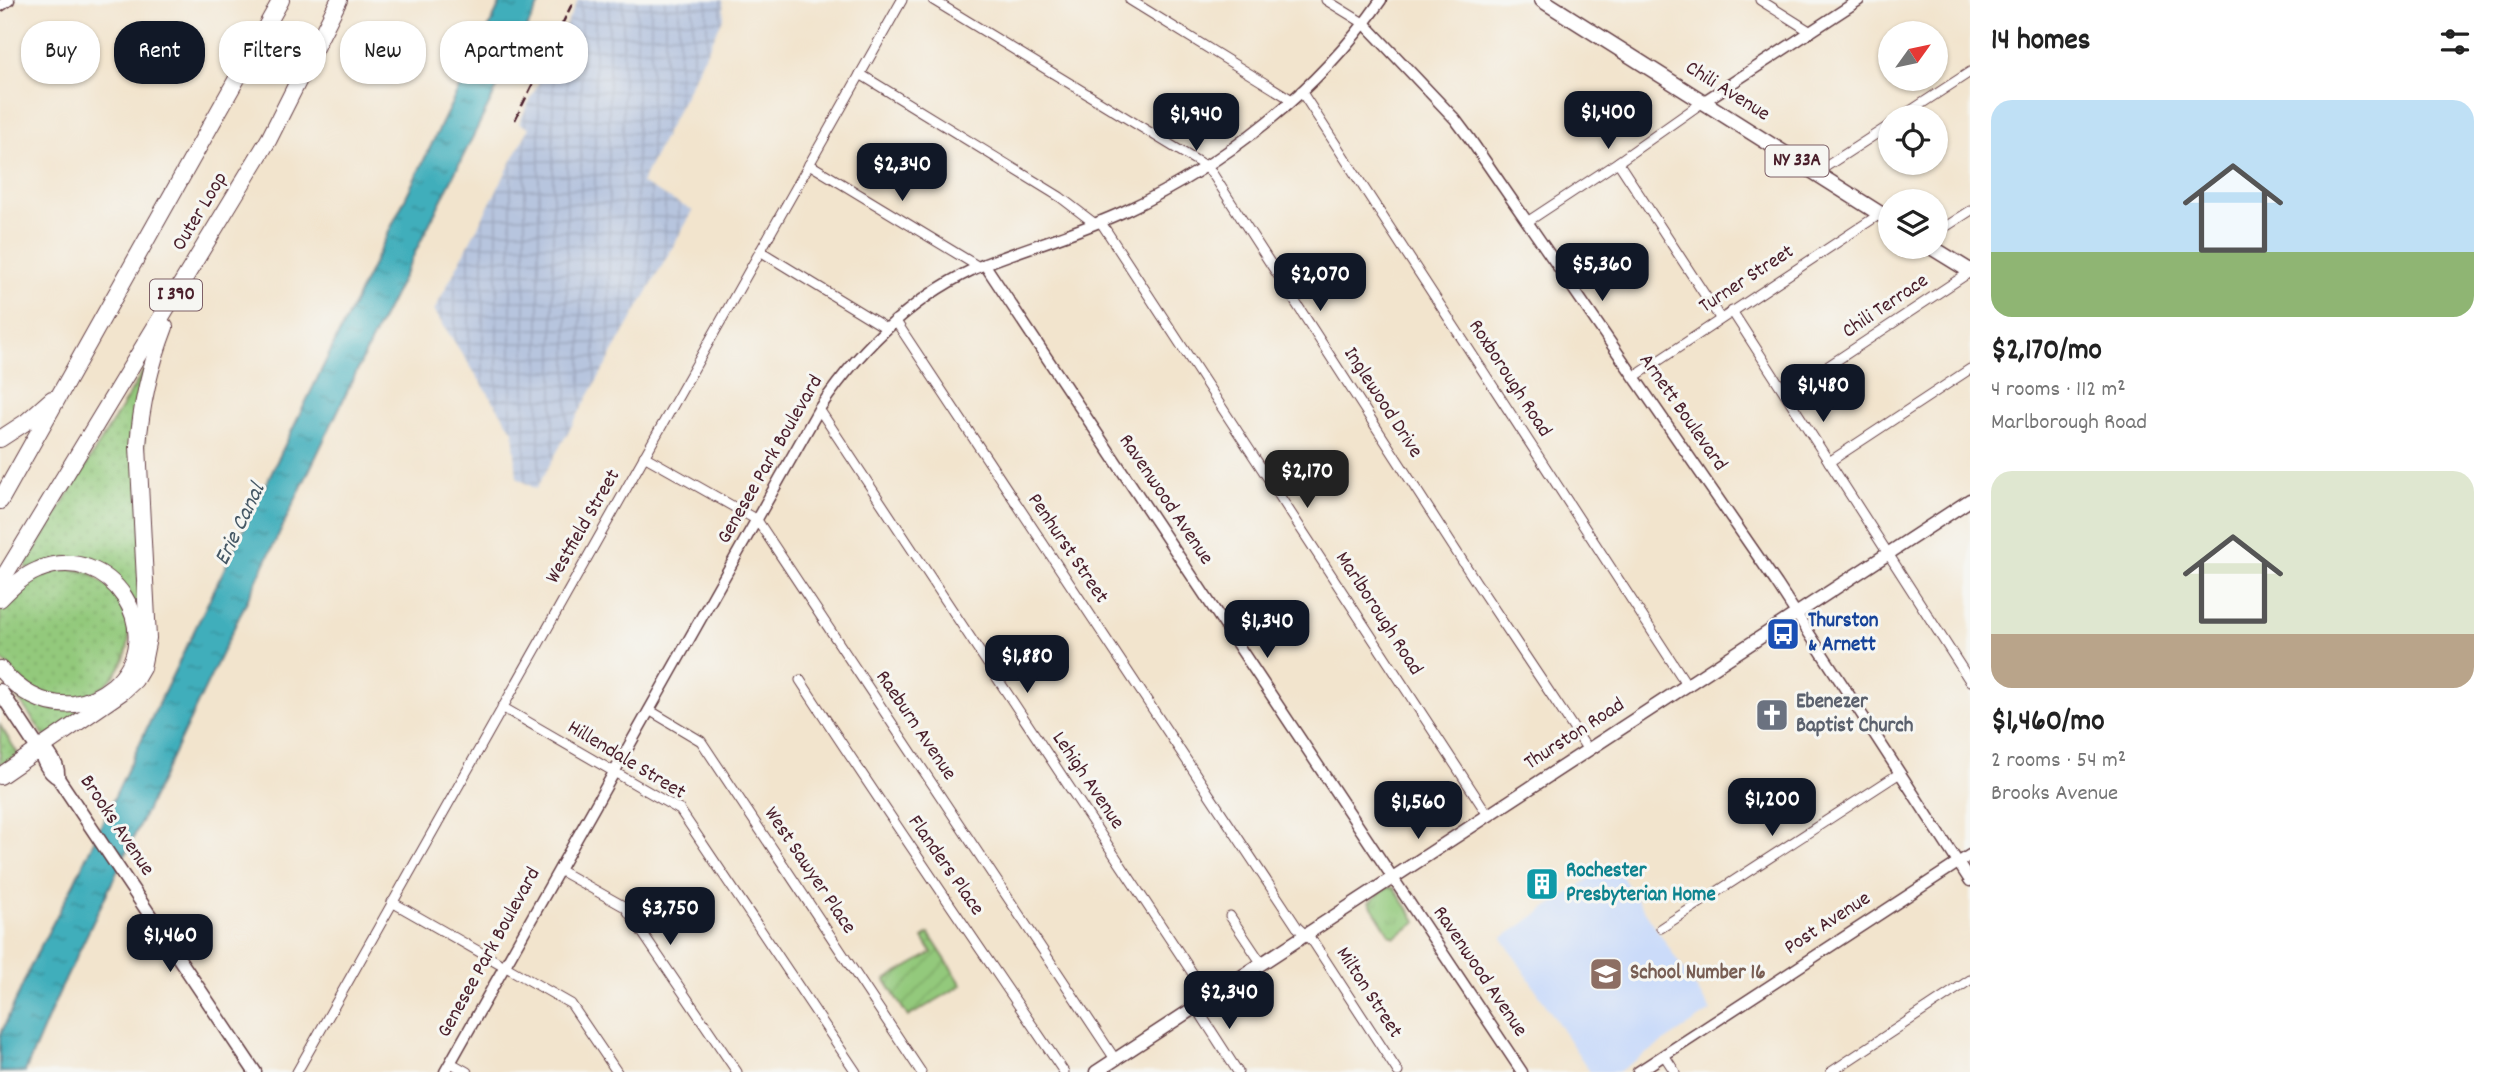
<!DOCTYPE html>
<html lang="en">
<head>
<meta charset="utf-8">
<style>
  :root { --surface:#fff; --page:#f6f6f6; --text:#222; --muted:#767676; --accent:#111827 }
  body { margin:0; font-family:Dekko,sans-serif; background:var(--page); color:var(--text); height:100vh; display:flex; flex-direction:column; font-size:26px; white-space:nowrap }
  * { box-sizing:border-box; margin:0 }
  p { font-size:23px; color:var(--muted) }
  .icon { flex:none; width:38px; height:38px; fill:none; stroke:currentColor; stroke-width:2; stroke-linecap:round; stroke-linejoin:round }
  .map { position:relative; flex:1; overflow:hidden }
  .drawer { display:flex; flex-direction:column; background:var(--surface); width:525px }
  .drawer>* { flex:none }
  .top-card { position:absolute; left:21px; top:21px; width:665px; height:63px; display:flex; gap:14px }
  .needle { width:46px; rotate:57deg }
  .tools { position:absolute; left:1878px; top:21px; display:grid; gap:14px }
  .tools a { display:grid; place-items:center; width:70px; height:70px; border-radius:50%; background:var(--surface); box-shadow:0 2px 5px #0004; font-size:35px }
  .price { position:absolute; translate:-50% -60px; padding:0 16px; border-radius:14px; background:var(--accent); color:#fff; font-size:23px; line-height:46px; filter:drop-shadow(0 2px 4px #0008) }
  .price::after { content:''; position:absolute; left:50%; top:42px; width:21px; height:16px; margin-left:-10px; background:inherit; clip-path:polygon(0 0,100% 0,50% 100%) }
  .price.current { background:#222; color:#fff }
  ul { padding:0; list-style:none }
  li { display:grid; align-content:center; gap:14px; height:371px; padding:0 21px }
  li span { display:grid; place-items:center; height:217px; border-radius:21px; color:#555 }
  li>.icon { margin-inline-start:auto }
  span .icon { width:126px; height:126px; fill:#fffc; stroke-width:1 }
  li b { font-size:30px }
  h2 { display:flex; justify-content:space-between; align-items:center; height:84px; padding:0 21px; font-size:30px }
  .chip { padding:0 24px; border-radius:28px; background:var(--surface); box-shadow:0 2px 5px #0004; font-size:24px; line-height:63px }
  .chip.current { background:var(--accent); color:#fff }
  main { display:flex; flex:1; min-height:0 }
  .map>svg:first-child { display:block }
  .built { fill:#cbdbf9 }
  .industrial { fill:url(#industrial-grid) }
  .grass { fill:url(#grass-dots); stroke:#6e7453; stroke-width:2 }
  .park { fill:url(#park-tufts); stroke:#6e7453; stroke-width:2 }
  .garden { fill:url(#garden-furrows); stroke:#6e7453; stroke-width:2 }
  .water { fill:url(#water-ripples); stroke:#446673; stroke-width:2 }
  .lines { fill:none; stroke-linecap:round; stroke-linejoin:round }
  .minor-casing { stroke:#633d43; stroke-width:11 }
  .tertiary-casing { stroke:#633d43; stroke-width:13 }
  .secondary-casing { stroke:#633d43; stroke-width:15 }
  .primary-casing { stroke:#633d43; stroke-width:17 }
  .motorway-casing { stroke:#633d43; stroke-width:18 }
  .minor { stroke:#fff; stroke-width:9 }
  .tertiary { stroke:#fff; stroke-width:10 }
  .secondary { stroke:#fff; stroke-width:12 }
  .primary { stroke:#fff; stroke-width:14 }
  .motorway { stroke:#fff; stroke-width:16 }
  .rail { stroke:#4a1f2b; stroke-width:2.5; stroke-dasharray:10 5; stroke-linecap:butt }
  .labels { text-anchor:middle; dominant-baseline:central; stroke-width:6; stroke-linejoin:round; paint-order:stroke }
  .shield { fill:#f6f6f2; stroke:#7e6067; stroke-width:2 }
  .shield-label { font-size:19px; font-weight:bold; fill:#4a1f2b }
  .street-label { font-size:21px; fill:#4a1f2b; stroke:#f6f6f2 }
  .transit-label { font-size:21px; font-weight:bold; fill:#164399; stroke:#f6f6f2; text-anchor:start }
  .worship-label { font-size:21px; font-weight:bold; fill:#5b616d; stroke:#f6f6f2; text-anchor:start }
  .culture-label { font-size:21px; font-weight:bold; fill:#0d838f; stroke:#f6f6f2; text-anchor:start }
  .education-label { font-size:21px; font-weight:bold; fill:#785e54; stroke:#f6f6f2; text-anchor:start }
  .water-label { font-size:23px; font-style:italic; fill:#465865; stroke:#f6f6f2 }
</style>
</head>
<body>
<main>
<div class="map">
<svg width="1970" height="1072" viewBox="0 0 1970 1072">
  <defs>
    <pattern id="industrial-grid" width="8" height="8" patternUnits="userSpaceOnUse" patternTransform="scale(1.75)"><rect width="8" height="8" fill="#b7c5de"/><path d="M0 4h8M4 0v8" fill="none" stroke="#9fa9bf"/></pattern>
    <pattern id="grass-dots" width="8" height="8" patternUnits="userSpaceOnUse" patternTransform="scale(1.75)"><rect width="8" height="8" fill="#93c97b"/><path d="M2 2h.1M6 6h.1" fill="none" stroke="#80ac6a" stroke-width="1.8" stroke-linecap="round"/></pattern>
    <pattern id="park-tufts" width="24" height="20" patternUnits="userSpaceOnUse" patternTransform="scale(1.75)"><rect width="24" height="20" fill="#93c97b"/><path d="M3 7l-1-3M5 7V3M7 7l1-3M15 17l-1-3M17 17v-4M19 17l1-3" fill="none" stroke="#80ac6a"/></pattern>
    <pattern id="garden-furrows" width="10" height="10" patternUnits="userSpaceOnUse" patternTransform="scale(1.75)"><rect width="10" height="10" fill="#93c97b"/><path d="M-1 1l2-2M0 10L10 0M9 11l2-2" fill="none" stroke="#80ac6a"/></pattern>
    <pattern id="water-ripples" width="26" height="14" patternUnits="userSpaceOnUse" patternTransform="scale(1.75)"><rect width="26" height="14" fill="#3faebb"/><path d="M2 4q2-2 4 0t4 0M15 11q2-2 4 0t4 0" fill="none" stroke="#378d98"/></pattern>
  </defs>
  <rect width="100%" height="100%" fill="#f6f6f2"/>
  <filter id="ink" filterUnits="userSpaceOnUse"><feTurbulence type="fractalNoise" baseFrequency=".0143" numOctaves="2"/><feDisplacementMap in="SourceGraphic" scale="14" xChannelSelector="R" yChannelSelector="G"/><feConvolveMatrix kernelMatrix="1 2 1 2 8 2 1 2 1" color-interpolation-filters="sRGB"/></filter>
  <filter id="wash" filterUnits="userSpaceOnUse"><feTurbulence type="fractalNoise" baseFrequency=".00686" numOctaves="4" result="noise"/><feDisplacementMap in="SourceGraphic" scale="28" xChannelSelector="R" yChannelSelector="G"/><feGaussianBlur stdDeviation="1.57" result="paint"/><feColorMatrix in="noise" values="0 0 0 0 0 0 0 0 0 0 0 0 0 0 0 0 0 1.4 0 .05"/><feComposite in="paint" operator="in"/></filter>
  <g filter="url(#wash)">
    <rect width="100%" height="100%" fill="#f2e4cd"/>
    <path class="built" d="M1613,863L1711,1011L1618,1072H1590L1502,938Z"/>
    <path class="industrial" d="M578,0H723L724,17L641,183L693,211L536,489L517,478L513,431L434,311L529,128L519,123Z"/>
    <g class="grass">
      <path d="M146,367L140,603L136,605L113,575L26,568V564Z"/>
      <path d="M64,568C74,570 87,571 95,577C168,624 111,727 36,691C23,684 11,668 0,658V613L8,601L39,573Z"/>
      <path d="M11,688L87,712L46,738Z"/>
      <path d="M0,725L18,754L0,766Z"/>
    </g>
    <path class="park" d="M1388,887L1394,888L1417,922L1395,937L1389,934L1369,902Z"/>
    <path class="garden" d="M929,934L962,985L908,1017L885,980L932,953L923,938Z"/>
    <path class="water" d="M502,0H541L379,325L58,995L25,1072H0V1036L33,961L74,883L155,711Z"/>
  </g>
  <g filter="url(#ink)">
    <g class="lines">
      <defs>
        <g id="minor">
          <path d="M933,0L1205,166L1212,173L1476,582L1588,750"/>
          <path d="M1130,0L1292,100"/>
          <path d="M1326,0L1365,24"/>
          <path d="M1760,0L1811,32"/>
          <path d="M860,74L1060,197L1094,223"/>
          <path d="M1301,91L1687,685"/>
          <path d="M1901,117L1970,72"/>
          <path d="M1618,162L1720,318"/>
          <path d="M809,164L979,267"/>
          <path d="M1816,173L1890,125"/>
          <path d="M1100,221L1488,815"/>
          <path d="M1527,222L1618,162L1703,102"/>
          <path d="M1936,233L1970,211"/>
          <path d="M760,251L886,328"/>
          <path d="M1732,311L1970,681"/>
          <path d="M895,320L1297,927L1314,943L1398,1072"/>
          <path d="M1634,377L1880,214"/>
          <path d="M1786,394L1970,272"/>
          <path d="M819,409L1209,998"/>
          <path d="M644,456L757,520L1115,1059"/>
          <path d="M1829,462L1970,369"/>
          <path d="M800,680C886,812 975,941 1064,1072"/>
          <path d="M502,707L680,810L856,1072"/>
          <path d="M649,710L701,741L921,1072"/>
          <path d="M559,870L625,907L737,1072"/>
          <path d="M392,902L571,1004L617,1072"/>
          <path d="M1230,916L1262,964"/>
          <path d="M1661,928L1900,773"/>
          <path d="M1196,1007L1238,1072"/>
          <path d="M1664,1055L1675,1072"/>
          <path d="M451,1063L467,1072"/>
          <path d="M297,1072L902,0"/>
          <path d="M1831,1072L1970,980"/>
        </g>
        <g id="tertiary">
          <path d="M0,6L9,0"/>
          <path d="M1365,24L1455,119L1470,139L1777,584L1970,881"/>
          <path d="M1703,102L1859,0"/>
          <path d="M985,265L1522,1072"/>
          <path d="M445,1072L819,409C861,347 915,294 985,264C1031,246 1080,232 1125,211C1225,164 1318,91 1381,0"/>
          <path d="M1638,1072L1970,855"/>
        </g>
        <g id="secondary">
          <path d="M39,750C43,761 47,772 58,778L255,1072"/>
          <path d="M40,751L49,753C55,762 59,767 58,778"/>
          <path d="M1096,1072L1970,500"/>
        </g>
        <g id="primary">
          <path d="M1542,0L1890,220"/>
          <path d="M1931,247L1970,271"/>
          <path d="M0,691L39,750"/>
        </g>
        <g id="motorway">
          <path d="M0,439L26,422L52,399"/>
          <path d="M0,501L281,0"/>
          <path d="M0,583L269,139L339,0"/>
          <path d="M0,599C11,588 23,576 38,570C110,539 172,635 113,686C102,695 88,702 74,704C44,707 19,691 0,669"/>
          <path d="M0,776L122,692L135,680L142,668L148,638L138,446C141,405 150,366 165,327"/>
        </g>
      </defs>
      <use href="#minor" class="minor-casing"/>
      <use href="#tertiary" class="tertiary-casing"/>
      <use href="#secondary" class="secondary-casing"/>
      <use href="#primary" class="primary-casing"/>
      <use href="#motorway" class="motorway-casing"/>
      <use href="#minor" class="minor"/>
      <use href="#tertiary" class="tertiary"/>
      <use href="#secondary" class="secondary"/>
      <use href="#primary" class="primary"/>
      <use href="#motorway" class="motorway"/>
      <path class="rail" d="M515,120L574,0"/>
    </g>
  </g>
  <defs>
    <symbol id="bus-square" viewBox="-11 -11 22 22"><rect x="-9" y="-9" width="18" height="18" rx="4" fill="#1a4fb4" stroke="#f6f6f2"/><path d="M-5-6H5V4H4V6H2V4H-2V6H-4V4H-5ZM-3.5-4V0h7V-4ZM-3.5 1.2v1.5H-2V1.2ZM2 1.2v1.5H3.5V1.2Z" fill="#fff"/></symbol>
    <symbol id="church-square" viewBox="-11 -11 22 22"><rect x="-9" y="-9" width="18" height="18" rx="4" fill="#6b7280" stroke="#f6f6f2"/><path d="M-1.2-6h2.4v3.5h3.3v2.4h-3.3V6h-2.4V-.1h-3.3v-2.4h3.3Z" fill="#fff"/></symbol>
    <symbol id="building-square" viewBox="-11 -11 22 22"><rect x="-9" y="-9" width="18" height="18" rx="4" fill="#0f9aa8" stroke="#f6f6f2"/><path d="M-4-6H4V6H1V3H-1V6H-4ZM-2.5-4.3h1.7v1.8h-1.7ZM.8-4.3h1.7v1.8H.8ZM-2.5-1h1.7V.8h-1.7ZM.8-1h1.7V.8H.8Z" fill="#fff"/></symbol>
    <symbol id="school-square" viewBox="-11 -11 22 22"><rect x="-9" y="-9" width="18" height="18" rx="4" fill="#8d6e63" stroke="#f6f6f2"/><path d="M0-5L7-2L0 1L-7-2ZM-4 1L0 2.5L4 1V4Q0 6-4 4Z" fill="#fff"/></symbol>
  </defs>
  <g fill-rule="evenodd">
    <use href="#bus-square" x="1764" y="615" width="38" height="38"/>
    <use href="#church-square" x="1753" y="696" width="38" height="38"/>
    <use href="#building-square" x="1523" y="865" width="38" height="38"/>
    <use href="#school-square" x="1587" y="955" width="38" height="38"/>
  </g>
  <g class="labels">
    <g class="shield">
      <rect x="1765.5" y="145.5" width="63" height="31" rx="5"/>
      <rect x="150" y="279.5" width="52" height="31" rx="5"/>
    </g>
    <g class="shield-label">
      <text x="1797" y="161">NY 33A</text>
      <text x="176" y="295">I 390</text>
    </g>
    <g class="street-label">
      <text transform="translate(1727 92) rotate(32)">Chili Avenue</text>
      <text transform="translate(201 212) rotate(-59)">Outer Loop</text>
      <text transform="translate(1747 280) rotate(-33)">Turner Street</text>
      <text transform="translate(1886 307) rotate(-34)">Chili Terrace</text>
      <text transform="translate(1509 379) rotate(57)">Roxborough Road</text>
      <text transform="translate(1382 403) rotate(57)">Inglewood Drive</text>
      <text transform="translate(1682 413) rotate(55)">Arnett Boulevard</text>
      <text transform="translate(771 460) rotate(-60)">Genesee Park Boulevard</text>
      <text transform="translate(1165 500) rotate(56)">Ravenwood Avenue</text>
      <text transform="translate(584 527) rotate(-60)">Westfield Street</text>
      <text transform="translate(1067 549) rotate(56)">Penhurst Street</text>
      <text transform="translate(1378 614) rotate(57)">Marlborough Road</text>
      <text transform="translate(915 726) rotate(56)">Raeburn Avenue</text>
      <text transform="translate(1575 735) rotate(-33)">Thurston Road</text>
      <text transform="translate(626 761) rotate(31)">Hillendale Street</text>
      <text transform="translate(1087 781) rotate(56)">Lehigh Avenue</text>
      <text transform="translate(116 826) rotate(56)">Brooks Avenue</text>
      <text transform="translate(945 866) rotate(55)">Flanders Place</text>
      <text transform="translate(809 871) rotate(56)">West Sawyer Place</text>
      <text transform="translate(1828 924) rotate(-33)">Post Avenue</text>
      <text transform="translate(490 953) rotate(-61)">Genesee Park Boulevard</text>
      <text transform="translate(1479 972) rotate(56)">Ravenwood Avenue</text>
      <text transform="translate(1368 993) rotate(57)">Milton Street</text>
    </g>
    <g class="transit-label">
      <text x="1808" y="622">Thurston<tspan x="1808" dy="24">&amp; Arnett</tspan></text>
    </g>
    <g class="worship-label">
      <text x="1796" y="703">Ebenezer<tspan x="1796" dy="24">Baptist Church</tspan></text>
    </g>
    <g class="culture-label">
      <text x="1566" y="872">Rochester<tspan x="1566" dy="24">Presbyterian Home</tspan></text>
    </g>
    <g class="education-label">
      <text x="1630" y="974">School Number 16</text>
    </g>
    <g class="water-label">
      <text transform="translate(241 525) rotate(-64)">Erie Canal</text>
    </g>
  </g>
</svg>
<div class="tools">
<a><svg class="needle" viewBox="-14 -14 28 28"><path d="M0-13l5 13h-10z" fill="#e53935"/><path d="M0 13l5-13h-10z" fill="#767676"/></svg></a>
<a><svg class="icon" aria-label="locate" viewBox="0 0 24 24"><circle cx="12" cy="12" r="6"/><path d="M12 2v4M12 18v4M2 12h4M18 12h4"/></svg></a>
<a><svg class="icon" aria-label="layers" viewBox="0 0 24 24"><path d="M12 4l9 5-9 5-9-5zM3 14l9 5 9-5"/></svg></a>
</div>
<b class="price" style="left:1608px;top:151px">$1,400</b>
<b class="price" style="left:1196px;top:153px">$1,940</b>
<b class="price" style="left:902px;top:203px">$2,340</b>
<b class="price" style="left:1602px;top:303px">$5,360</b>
<b class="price" style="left:1320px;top:313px">$2,070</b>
<b class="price" style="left:1823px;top:424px">$1,480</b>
<b class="price current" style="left:1307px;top:510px">$2,170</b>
<b class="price" style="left:1267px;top:660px">$1,340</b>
<b class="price" style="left:1027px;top:695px">$1,880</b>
<b class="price" style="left:1772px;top:838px">$1,200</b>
<b class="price" style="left:1418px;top:841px">$1,560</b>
<b class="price" style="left:670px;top:947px">$3,750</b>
<b class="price" style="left:170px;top:974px">$1,460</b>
<b class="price" style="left:1229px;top:1031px">$2,340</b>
<div class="top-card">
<a class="chip">Buy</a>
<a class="chip current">Rent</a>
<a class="chip">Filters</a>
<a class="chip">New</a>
<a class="chip">Apartment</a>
</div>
</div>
<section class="drawer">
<h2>14 homes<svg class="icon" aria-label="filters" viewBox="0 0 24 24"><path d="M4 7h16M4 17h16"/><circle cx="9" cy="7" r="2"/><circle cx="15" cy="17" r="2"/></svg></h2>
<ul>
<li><span style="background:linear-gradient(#bfe0f5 70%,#8fb573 0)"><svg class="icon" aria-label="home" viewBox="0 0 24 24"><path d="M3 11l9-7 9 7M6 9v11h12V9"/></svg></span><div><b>$2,170/mo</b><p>4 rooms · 112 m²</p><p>Marlborough Road</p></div></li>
<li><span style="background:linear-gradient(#dfe7d0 75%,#b9a48a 0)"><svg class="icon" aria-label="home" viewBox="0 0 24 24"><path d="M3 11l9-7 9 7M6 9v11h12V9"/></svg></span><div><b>$1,460/mo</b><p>2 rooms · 54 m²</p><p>Brooks Avenue</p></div></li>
</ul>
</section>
</main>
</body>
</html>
